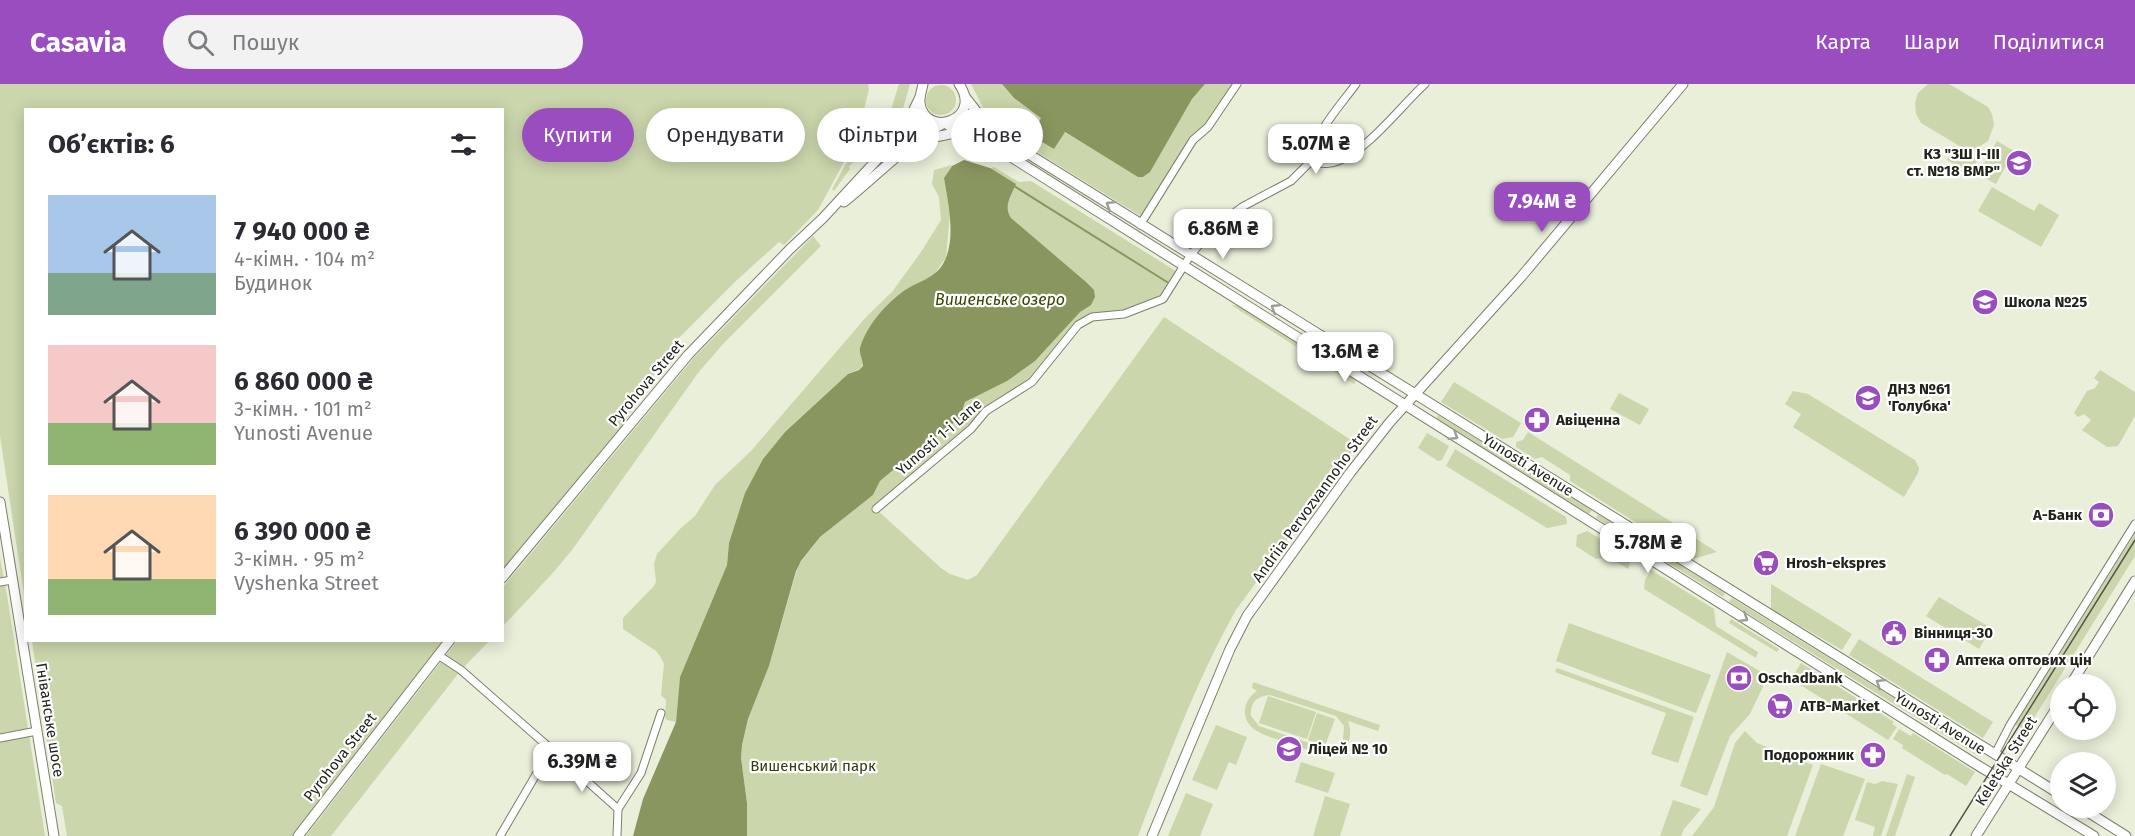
<!DOCTYPE html>
<html lang="uk">
<head>
<meta charset="utf-8">
<style>
  :root { --surface:#fff; --page:#f2f2f3; --text:#2b2b33; --muted:#7c7c81; --accent:#994dbf }
  body { margin:0; font-family:"Fira Sans",sans-serif; background:var(--page); color:var(--text); height:100vh; display:flex; flex-direction:column; font-size:22px; white-space:nowrap }
  * { box-sizing:border-box; margin:0 }
  p { font-size:20px; color:var(--muted) }
  .icon { flex:none; width:33px; height:33px; fill:none; stroke:currentColor; stroke-width:2; stroke-linecap:round; stroke-linejoin:round }
  .map { position:relative; flex:1; overflow:hidden }
  .sheet { position:absolute; left:24px; top:24px; width:480px; height:534px; display:flex; flex-direction:column; background:var(--surface); border-radius:0px; box-shadow:0 3px 15px #0003 }
  .sheet>* { flex:none }
  .banner { position:absolute; left:522px; top:24px; width:570px; height:54px; display:flex; gap:12px }
  .fabs { position:absolute; left:2050px; top:590px; display:grid; gap:12px }
  .fabs a { display:grid; place-items:center; width:66px; height:66px; border-radius:50%; background:var(--surface); box-shadow:0 3px 15px #0003; font-size:30px }
  .price { position:absolute; translate:-50% -51px; padding:0 14px; border-radius:12px; background:#fff; color:#222; font-size:20px; line-height:39px; filter:drop-shadow(0 2px 3px #0008) }
  .price::after { content:''; position:absolute; left:50%; top:36px; width:18px; height:14px; margin-left:-9px; background:inherit; clip-path:polygon(0 0,100% 0,50% 100%) }
  .price.current { background:var(--accent); color:#fff }
  ul { padding:0; list-style:none }
  li { display:flex; align-items:center; gap:18px; height:150px; padding:0 24px }
  li span { display:grid; place-items:center; flex:none; width:168px; height:120px; border-radius:0px; color:#555 }
  li>.icon { margin-inline-start:auto }
  span .icon { width:72px; height:72px; fill:#fffc; stroke-width:1 }
  li b { font-size:26px }
  h2 { display:flex; justify-content:space-between; align-items:center; height:72px; padding:0 24px; font-size:26px }
  .chip { padding:0 21px; border-radius:27px; background:var(--surface); box-shadow:0 3px 15px #0003; font-size:21px; line-height:54px }
  .chip.current { background:var(--accent); color:#fff }
  header { display:flex; align-items:center; gap:36px; box-sizing:border-box; height:84px; padding:0 30px; background:var(--accent); color:#fff }
  header strong { font-size:28px }
  nav { display:flex; gap:33px; margin-inline-start:auto; font-size:21px }
  .search { width:420px; height:54px; background:var(--page); display:flex; align-items:center; gap:15px; box-sizing:border-box; padding:0 21px; border-radius:33px; color:var(--muted); font-size:22px }
  .map>svg:first-child { display:block }
  .green { fill:#cbd6ac; fill-rule:evenodd }
  .water { fill:#8a965f }
  .lines { fill:none; stroke-linecap:round; stroke-linejoin:round }
  .stream { stroke:#8a965f; stroke-width:2 }
  .street-casing { stroke:#7b806c; stroke-width:9 }
  .secondary-casing { stroke:#7b806c; stroke-width:11 }
  .street { stroke:#fff; stroke-width:7 }
  .secondary { stroke:#fff; stroke-width:9 }
  .tram { stroke:#53564a; stroke-width:1.5 }
  .oneway { stroke:#9c9c98 }
  .labels { text-anchor:middle; dominant-baseline:central; stroke-width:4.5; stroke-linejoin:round; paint-order:stroke }
  .poi-label { font-size:15px; font-weight:bold; fill:#22241b; stroke:#fff; text-anchor:start }
  .street-label { font-size:15px; fill:#22241b; stroke:#fff }
  .park-label { font-size:15px; fill:#323a0e; stroke:#fff }
  .water-label { font-size:16px; font-style:italic; fill:#394400; stroke:#fff }
</style>
</head>
<body>
<header>
<strong>Casavia</strong>
<div class="search"><svg class="icon" aria-label="search" viewBox="0 0 24 24"><circle cx="10" cy="10" r="6"/><path d="M15 15l6 6"/></svg>Пошук</div>
<nav><a>Карта</a><a>Шари</a><a>Поділитися</a></nav>
</header>
<div class="map">
<svg width="2135" height="752" viewBox="0 0 2135 752">
  <rect width="100%" height="100%" fill="#e9efd9"/>
  <g class="green">
    <path d="M0,0H868L869,5L857,54L818,126L784,161L779,158L737,196L673,260L601,376L503,494L502,26H26L25,517L0,352Z"/>
    <path d="M899,0H910L898,42L889,47L880,43L888,35Z"/>
    <path d="M971,0H1002L1014,14L1042,34L1054,65L1064,48L1139,93H1143L1150,87L1192,15L1205,0H1237L1197,52L1144,134L1003,47L986,29Z"/>
    <path d="M1928,0H1949L1988,23L1992,30L1994,41L1988,57L1977,64H1963L1921,39L1916,30L1915,19L1918,9Z"/>
    <circle cx="941" cy="16" r="15"/>
    <path d="M862,45L865,51L878,61L866,68L849,82L850,85L834,107L832,105L859,56Z"/>
    <path d="M1997,57L2014,67L1996,100L1978,90Z"/>
    <path d="M1954,62L1978,76L1970,89L1947,76Z"/>
    <path d="M952,81L944,94L950,130L946,173L934,191L902,208L863,278C862,287 855,286 848,290L785,348L763,375L746,409L729,459L727,481L680,593L676,638L667,636L665,633L666,616L661,611L664,580L660,572L656,567L623,545V534L654,502L656,498L654,480L657,470L681,444L695,432L715,401L751,367L867,232L892,208L921,168L941,136L939,113L932,100L934,86Z"/>
    <path d="M994,83L1019,98L1031,97L1179,189L1159,218L1083,238L1038,291L999,320L876,425L941,484L950,490L968,496L977,491L1164,233L1357,360L1236,526C1196,597 1167,676 1138,752H747V719L741,674L742,661L748,635L769,582L798,482L820,453L873,411L880,397L892,387L960,334L965,318L972,315L1011,134L1007,128L1006,122L992,111L990,84Z"/>
    <path d="M1992,103L2034,127L2039,119L2059,131L2041,163L1978,127Z"/>
    <path d="M813,152L821,162L723,260L698,289L572,466L551,491L503,542V503L693,275Z"/>
    <path d="M1231,221L1252,224L1359,292L1354,300Z"/>
    <path d="M2100,286L2135,308V332L2118,362L2107,363L2082,346L2091,336L2084,330L2078,333L2074,329L2087,307L2095,304L2099,298L2094,294Z"/>
    <path d="M1454,298L1521,339L1513,353L1502,355L1441,318Z"/>
    <path d="M1793,307L1808,310L1915,376L1919,384L1918,389L1904,413L1793,343L1801,330L1785,320Z"/>
    <path d="M1619,309L1649,325L1640,341L1610,325Z"/>
    <path d="M1438,331L1592,426L1589,430L1436,335Z"/>
    <path d="M1528,348L1683,445L1673,462L1570,397V391L1542,373L1535,375L1516,363V358L1523,356Z"/>
    <path d="M1427,349L1449,362L1442,376L1438,377L1418,364Z"/>
    <path d="M1455,365L1566,433L1567,440L1547,444L1446,382Z"/>
    <path d="M1598,430L1725,509L1723,513L1596,434Z"/>
    <path d="M1587,447L1627,471L1630,479L1628,485C1617,479 1609,472 1596,475L1576,462L1577,451Z"/>
    <path d="M2135,448V472L2026,647L2015,640Z"/>
    <path d="M1690,451L1717,468L1693,475L1680,467Z"/>
    <path d="M0,474L7,511L45,752H0Z"/>
    <path d="M1651,486L1714,525L1716,542L1758,568L1756,574L1644,505L1645,496Z"/>
    <path d="M1771,500L1852,550L1842,566L1771,525Z"/>
    <path d="M1939,513L1991,544L1979,565L1926,532Z"/>
    <path d="M1732,514L1981,668L1978,672L1729,518Z"/>
    <path d="M1731,535L1779,565L1777,568L1729,539Z"/>
    <path d="M1569,539L1711,591L1696,629L1556,577Z"/>
    <path d="M1859,555L1993,638L1983,654L1849,571Z"/>
    <path d="M32,557H450L298,752H67L62,722L56,719Z"/>
    <path d="M457,557H489L461,586L331,752H306Z"/>
    <path d="M1727,568L1768,592L1750,630L1730,652L1707,712L1680,702Z"/>
    <path d="M1801,579L1894,638L1892,640L1897,643L1888,656L1791,595Z"/>
    <path d="M1557,584L1694,633L1678,679L1651,670L1666,629L1555,588Z"/>
    <path d="M1253,598L1380,641L1378,647L1348,637C1351,646 1352,655 1345,663C1330,679 1305,664 1289,659C1272,653 1243,649 1245,625C1246,617 1251,611 1257,607L1252,604ZM1270,611L1336,632L1344,642L1343,656L1334,664H1324L1259,642L1251,632C1250,618 1257,612 1270,611Z"/>
    <path d="M1268,612L1316,628L1307,655L1259,639Z"/>
    <path d="M1317,629L1335,635L1325,662L1308,656Z"/>
    <path d="M1216,641L1247,653L1236,681L1229,678L1217,706L1192,696Z"/>
    <path d="M1899,645L1911,652L1913,649L1975,688L1966,702L1947,690L1945,691L1902,664L1903,661L1893,655Z"/>
    <path d="M1745,647L1757,659L1813,681L1787,752H1692L1714,723L1735,659Z"/>
    <path d="M1301,678L1335,689L1328,709L1295,698Z"/>
    <path d="M1821,680L1865,695L1843,752H1795Z"/>
    <path d="M1907,690L1915,693L1895,752H1886Z"/>
    <path d="M1882,697L1898,700L1881,752H1873L1875,743L1855,736L1867,698L1875,700Z"/>
    <path d="M1186,709L1213,720L1200,752H1168Z"/>
    <path d="M1325,712L1350,720L1340,752H1313Z"/>
    <path d="M1673,716L1701,725L1684,745L1681,752H1660Z"/>
  </g>
  <g class="water">
    <path d="M1002,0H1205L1192,15L1150,88L1143,93H1138L1065,48L1054,65L1032,52L1041,34L1014,14Z"/>
    <path d="M964,76L990,84L1016,100C1011,112 1003,122 1011,134L1086,198L1094,206L1095,213L1091,221L1080,228L1035,277L1007,297L965,318L960,334L892,387L880,397L873,411L820,453L801,477L796,487L769,582L748,635L742,661L741,674L747,719V752H633L643,715L676,638L680,593L727,481L729,459L745,409L763,375L785,348L848,290L859,286L863,282C863,276 859,270 860,264C866,243 884,222 901,209C916,197 936,196 945,176C956,152 948,119 944,94L952,82Z"/>
  </g>
  <g class="lines">
    <path class="stream" d="M1014,102L1167,198"/>
    <defs>
      <g id="street">
        <path d="M1310,78C1318,44 1336,27 1356,0"/>
        <path d="M1140,141L1193,56L1208,43L1237,0"/>
        <path d="M876,425L971,345L986,327L1032,298L1078,241L1092,233L1124,230L1163,215L1190,172L1210,147L1242,123L1291,97L1310,78C1320,79 1328,81 1338,77C1369,65 1400,23 1425,0"/>
        <path d="M0,498L12,496"/>
        <path d="M438,571L461,586L551,665L500,752"/>
        <path d="M0,654L37,647"/>
        <path d="M551,665L618,725L617,752"/>
        <path d="M1995,670L2010,641L2135,440"/>
        <path d="M618,725L641,689L661,629"/>
      </g>
      <g id="secondary">
        <path d="M923,0C922,6 919,12 920,19C925,55 984,36 959,0"/>
        <path d="M966,14L984,37L1006,56L2061,711"/>
        <path d="M945,39C962,51 982,56 1000,66L1974,679L2094,752"/>
        <path d="M925,55L960,48"/>
        <path d="M844,118C878,91 906,60 944,39"/>
        <path d="M0,418L54,752"/>
        <path d="M502,494L688,271L790,165L823,134L897,54L905,44L920,13"/>
        <path d="M2071,600L2135,497"/>
        <path d="M2080,723L2126,752"/>
        <path d="M298,752L450,556"/>
        <path d="M1152,752L1230,565L1247,532L1350,389L1390,338L1521,193L1683,0"/>
        <path d="M1976,752L2061,617"/>
      </g>
    </defs>
    <use href="#street" class="street-casing"/>
    <use href="#secondary" class="secondary-casing"/>
    <use href="#street" class="street"/>
    <use href="#secondary" class="secondary"/>
    <path class="tram" d="M1950,752L2135,456"/>
  </g>
  <defs><path id="oneway-chevron" d="M-2-3.5L2.5 0L-2 3.5" fill="none" stroke-width="1.6" stroke-linecap="round" stroke-linejoin="round" transform="scale(1.5)"/></defs>
  <g class="oneway">
    <use href="#oneway-chevron" transform="translate(1110 121) rotate(-148)"/>
    <use href="#oneway-chevron" transform="translate(1275 224) rotate(-148)"/>
    <use href="#oneway-chevron" transform="translate(1454 352) rotate(32)"/>
    <use href="#oneway-chevron" transform="translate(1744 534) rotate(32)"/>
    <use href="#oneway-chevron" transform="translate(1880 599) rotate(-148)"/>
  </g>
  <defs>
    <symbol id="school-disc" viewBox="-11 -11 22 22"><circle r="9.5" fill="#994dbf" stroke="#fff"/><path d="M0-5L7-2L0 1L-7-2ZM-4 1L0 2.5L4 1V4Q0 6-4 4Z" fill="#fff"/></symbol>
    <symbol id="pharmacy-disc" viewBox="-11 -11 22 22"><circle r="9.5" fill="#994dbf" stroke="#fff"/><path d="M-2-6h4v4h4v4h-4v4h-4v-4h-4v-4h4Z" fill="#fff"/></symbol>
    <symbol id="bank-disc" viewBox="-11 -11 22 22"><circle r="9.5" fill="#994dbf" stroke="#fff"/><path d="M-6-4H6V4H-6ZM0-2.3a2.3 2.3 0 1 0 0 4.6a2.3 2.3 0 1 0 0-4.6Z" fill="#fff"/></symbol>
    <symbol id="supermarket-disc" viewBox="-11 -11 22 22"><circle r="9.5" fill="#994dbf" stroke="#fff"/><path d="M-6-5.5h2.5l.6 2H6L4.5 2H-2.5L-4.4-4H-6ZM-1.5 3.2a1.3 1.3 0 1 0 .1 0ZM3 3.2a1.3 1.3 0 1 0 .1 0Z" fill="#fff"/></symbol>
    <symbol id="civic-disc" viewBox="-11 -11 22 22"><circle r="9.5" fill="#994dbf" stroke="#fff"/><path d="M-.6-6.5H3V-4.5H.6V-3L4-1V1h2V6H-6V1h2V-1L-.6-3ZM-1.2 2.5V6h2.4V2.5Z" fill="#fff"/></symbol>
  </defs>
  <g fill-rule="evenodd">
    <use href="#school-disc" x="2004" y="64" width="30" height="30"/>
    <use href="#school-disc" x="1970" y="203" width="30" height="30"/>
    <use href="#school-disc" x="1853" y="299" width="30" height="30"/>
    <use href="#pharmacy-disc" x="1522" y="321" width="30" height="30"/>
    <use href="#bank-disc" x="2086" y="416" width="30" height="30"/>
    <use href="#supermarket-disc" x="1751" y="464" width="30" height="30"/>
    <use href="#civic-disc" x="1879" y="534" width="30" height="30"/>
    <use href="#pharmacy-disc" x="1922" y="561" width="30" height="30"/>
    <use href="#bank-disc" x="1724" y="579" width="30" height="30"/>
    <use href="#supermarket-disc" x="1765" y="607" width="30" height="30"/>
    <use href="#school-disc" x="1274" y="650" width="30" height="30"/>
    <use href="#pharmacy-disc" x="1858" y="656" width="30" height="30"/>
  </g>
  <g class="labels">
    <g class="poi-label">
      <text x="2000" y="70" text-anchor="end">КЗ "ЗШ І-ІІІ<tspan x="2000" dy="17">ст. №18 ВМР"</tspan></text>
      <text x="2004" y="218">Школа №25</text>
      <text x="1888" y="305">ДНЗ №61<tspan x="1888" dy="17">'Голубка'</tspan></text>
      <text x="1556" y="336">Авіценна</text>
      <text x="2082" y="431" text-anchor="end">А-Банк</text>
      <text x="1786" y="479">Hrosh-ekspres</text>
      <text x="1914" y="549">Вінниця-30</text>
      <text x="1956" y="576">Аптека оптових цін</text>
      <text x="1758" y="594">Oschadbank</text>
      <text x="1800" y="622">ATB-Market</text>
      <text x="1308" y="665">Ліцей № 10</text>
      <text x="1854" y="671" text-anchor="end">Подорожник</text>
    </g>
    <g class="street-label">
      <text transform="translate(646 299) rotate(-50)">Pyrohova Street</text>
      <text transform="translate(939 353) rotate(-41)">Yunosti 1-i Lane</text>
      <text transform="translate(1528 381) rotate(32)">Yunosti Avenue</text>
      <text transform="translate(1315 415) rotate(-54)">Andriia Pervozvannoho Street</text>
      <text transform="translate(50 636) rotate(81)">Гніванське шосе</text>
      <text transform="translate(1940 639) rotate(32)">Yunosti Avenue</text>
      <text transform="translate(340 673) rotate(-52)">Pyrohova Street</text>
      <text transform="translate(2006 677) rotate(-58)">Keletska Street</text>
    </g>
    <g class="park-label">
      <text x="813" y="682">Вишенський парк</text>
    </g>
    <g class="water-label">
      <text x="1000" y="215">Вишенське озеро</text>
    </g>
  </g>
</svg>
<div class="fabs">
<a><svg class="icon" aria-label="locate" viewBox="0 0 24 24"><circle cx="12" cy="12" r="6"/><path d="M12 2v4M12 18v4M2 12h4M18 12h4"/></svg></a>
<a><svg class="icon" aria-label="layers" viewBox="0 0 24 24"><path d="M12 4l9 5-9 5-9-5zM3 14l9 5 9-5"/></svg></a>
</div>
<b class="price" style="left:1316px;top:91px">5.07M ₴</b>
<b class="price current" style="left:1542px;top:149px">7.94M ₴</b>
<b class="price" style="left:1223px;top:176px">6.86M ₴</b>
<b class="price" style="left:1345px;top:299px">13.6M ₴</b>
<b class="price" style="left:1648px;top:490px">5.78M ₴</b>
<b class="price" style="left:582px;top:709px">6.39M ₴</b>
<div class="banner">
<a class="chip current">Купити</a>
<a class="chip">Орендувати</a>
<a class="chip">Фільтри</a>
<a class="chip">Нове</a>
</div>
<section class="sheet">
<h2>Об’єктів: 6<svg class="icon" aria-label="filters" viewBox="0 0 24 24"><path d="M4 7h16M4 17h16"/><circle cx="9" cy="7" r="2"/><circle cx="15" cy="17" r="2"/></svg></h2>
<ul>
<li><span style="background:linear-gradient(#a9c7e8 65%,#7fa58c 0)"><svg class="icon" aria-label="home" viewBox="0 0 24 24"><path d="M3 11l9-7 9 7M6 9v11h12V9"/></svg></span><div><b>7 940 000 ₴</b><p>4-кімн. · 104 m²</p><p>Будинок</p></div></li>
<li><span style="background:linear-gradient(#f6c9c9 65%,#8fb573 0)"><svg class="icon" aria-label="home" viewBox="0 0 24 24"><path d="M3 11l9-7 9 7M6 9v11h12V9"/></svg></span><div><b>6 860 000 ₴</b><p>3-кімн. · 101 m²</p><p>Yunosti Avenue</p></div></li>
<li><span style="background:linear-gradient(#ffd9b3 70%,#8fb573 0)"><svg class="icon" aria-label="home" viewBox="0 0 24 24"><path d="M3 11l9-7 9 7M6 9v11h12V9"/></svg></span><div><b>6 390 000 ₴</b><p>3-кімн. · 95 m²</p><p>Vyshenka Street</p></div></li>
</ul>
</section>
</div>
</body>
</html>
